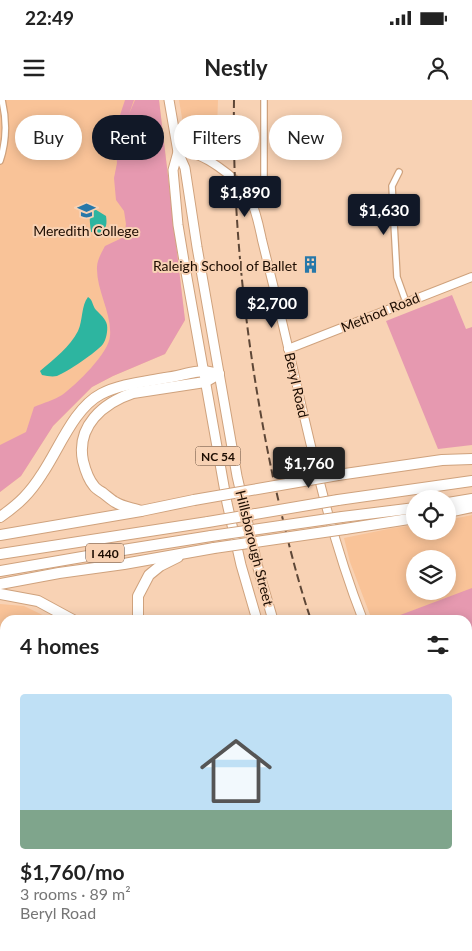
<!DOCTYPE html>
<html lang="en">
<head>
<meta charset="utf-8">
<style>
  :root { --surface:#fff; --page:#f6f6f6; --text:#222; --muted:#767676; --line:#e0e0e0; --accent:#111827 }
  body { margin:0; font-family:Lato,sans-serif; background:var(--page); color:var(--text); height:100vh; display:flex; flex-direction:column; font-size:19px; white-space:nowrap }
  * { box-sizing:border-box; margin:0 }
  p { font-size:16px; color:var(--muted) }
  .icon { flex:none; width:28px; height:28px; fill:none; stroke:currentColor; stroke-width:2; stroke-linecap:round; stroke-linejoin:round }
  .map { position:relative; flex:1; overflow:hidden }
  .details { position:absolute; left:0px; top:515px; width:472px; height:336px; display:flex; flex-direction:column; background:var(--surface); border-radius:15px 15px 0 0; box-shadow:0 2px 12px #0003 }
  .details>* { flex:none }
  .guide { position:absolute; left:15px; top:15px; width:442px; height:45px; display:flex; gap:10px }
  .tools { position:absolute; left:406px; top:390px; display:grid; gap:10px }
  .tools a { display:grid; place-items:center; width:50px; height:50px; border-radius:50%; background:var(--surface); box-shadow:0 2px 12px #0003; font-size:25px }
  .price { position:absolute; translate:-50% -42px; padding:0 11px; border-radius:5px; background:var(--accent); color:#fff; font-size:16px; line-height:32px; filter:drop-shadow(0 1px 2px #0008) }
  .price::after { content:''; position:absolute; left:50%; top:30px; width:15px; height:11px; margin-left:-8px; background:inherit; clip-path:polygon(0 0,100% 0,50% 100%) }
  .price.on { background:#222; color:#fff }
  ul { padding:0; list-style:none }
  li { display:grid; align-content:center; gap:10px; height:265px; padding:0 20px }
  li+li { border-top:1px solid var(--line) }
  li span { display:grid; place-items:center; height:155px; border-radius:5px; color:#555 }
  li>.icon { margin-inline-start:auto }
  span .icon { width:90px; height:90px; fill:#fffc; stroke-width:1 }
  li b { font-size:21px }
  h2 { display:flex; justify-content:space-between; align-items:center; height:60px; padding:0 20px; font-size:21px }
  .pill { padding:0 18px; border-radius:22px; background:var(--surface); box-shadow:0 2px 12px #0003; font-size:18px; line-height:45px }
  .pill.on { background:var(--accent); color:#fff }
  .status { display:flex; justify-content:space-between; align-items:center; height:35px; padding:0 25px; background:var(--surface); direction:ltr }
  .status svg { height:14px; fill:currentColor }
  header { display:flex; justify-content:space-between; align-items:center; height:65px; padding:0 20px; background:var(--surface); font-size:22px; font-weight:700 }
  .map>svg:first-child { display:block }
  .built { fill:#f9c398; fill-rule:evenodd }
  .green { fill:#e699b0 }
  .water { fill:#2db5a0 }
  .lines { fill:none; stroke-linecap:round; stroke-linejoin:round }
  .street-casing { stroke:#cfa27d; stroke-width:8 }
  .secondary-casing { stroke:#cfa27d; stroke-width:10 }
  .primary-casing { stroke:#cfa27d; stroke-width:11 }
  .highway-casing { stroke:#cfa27d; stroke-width:12 }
  .street { stroke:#fff; stroke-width:5.5 }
  .secondary { stroke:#fff; stroke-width:8 }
  .primary { stroke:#fff; stroke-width:9 }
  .highway { stroke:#fff; stroke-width:10 }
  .rail { stroke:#5e4737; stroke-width:2; stroke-dasharray:8 4; stroke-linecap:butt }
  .highway-bridge-casing { stroke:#cfa27d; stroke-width:12; stroke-linecap:butt }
  .highway-bridge { stroke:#fff; stroke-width:10 }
  .labels { text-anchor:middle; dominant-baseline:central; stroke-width:4; stroke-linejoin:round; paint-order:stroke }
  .shield { fill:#f8d2b4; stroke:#5e4737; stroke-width:1 }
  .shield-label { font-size:12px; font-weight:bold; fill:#1c0c01 }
  .poi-label { font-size:14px; fill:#1c0c01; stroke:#f8d2b4 }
  .street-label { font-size:14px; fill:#1c0c01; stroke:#f8d2b4 }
</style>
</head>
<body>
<div class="status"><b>22:49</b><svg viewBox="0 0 49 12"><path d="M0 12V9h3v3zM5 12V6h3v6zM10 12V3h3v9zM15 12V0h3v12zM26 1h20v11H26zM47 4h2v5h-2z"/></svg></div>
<header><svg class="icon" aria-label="menu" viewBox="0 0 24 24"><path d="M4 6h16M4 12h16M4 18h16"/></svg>Nestly<svg class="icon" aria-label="person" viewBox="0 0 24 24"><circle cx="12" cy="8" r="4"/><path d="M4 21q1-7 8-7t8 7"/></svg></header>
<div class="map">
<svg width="472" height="851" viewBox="0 0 472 851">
  <rect width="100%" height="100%" fill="#f8d2b4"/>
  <g class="built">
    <path d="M0,0H159L185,220L165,254L113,276L92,287L53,326L21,376L0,392Z"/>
    <path d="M179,0H218L217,28L209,45L208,55L186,42Z"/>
    <path d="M472,415V764L468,753V520H372L350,462L344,438L393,428L415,425V431H448V420ZM415,459H448V491H415Z"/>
    <path d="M0,504L24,506L53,520H5V846H388L391,851H0Z"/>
  </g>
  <g class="green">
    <path d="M125,0H134L129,14L135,0H159L185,220L165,254L113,276L92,287L53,326L21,376L0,392V345L26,332L34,307C43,303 54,300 62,295C76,285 109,253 110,236C112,213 96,190 97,167C97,160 102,152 105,146L124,137L126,124L124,111L116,100L114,78L117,63L116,47L121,31L120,15Z"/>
    <path d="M452,195L466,229L472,227V345L438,349L386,221Z"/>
    <path d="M472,488V764L468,753V520H387Z"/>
  </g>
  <g class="water">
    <path d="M93,108L106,116C107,123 107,128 101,133L91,132C90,123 88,115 93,108Z"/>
    <path d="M88,197C93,200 92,205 96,210C100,214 106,219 107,225C108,231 106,240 103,244C97,252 67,272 57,276C52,277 47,276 42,275L40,271C54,259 70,247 78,231C83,220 81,206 88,197Z"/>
  </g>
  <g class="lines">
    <defs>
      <g id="street">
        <path d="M0,61C7,40 7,21 2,0"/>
        <path d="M399,72L392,86L397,177L406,202"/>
        <path d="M253,106L261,101L264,89V0"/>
      </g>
      <g id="secondary">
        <path d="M178,52C200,49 238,78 249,97C256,109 259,126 262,140C268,164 274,189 280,213C305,316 324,421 363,520"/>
        <path d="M288,249L472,177"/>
        <path d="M468,779L472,789"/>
      </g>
      <g id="primary">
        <path d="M169,0L178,52L185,68L197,147L237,376L259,472L273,520"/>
        <path d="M178,52L173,70L178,125L184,161L227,403L241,465L257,520"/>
        <path d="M399,846L402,851"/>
        <path d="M412,846L415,851"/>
      </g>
      <g id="highway">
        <path d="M338,375L442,360L472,359"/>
        <path d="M338,400L472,381"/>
        <path d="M448,403L472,399"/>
        <path d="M141,411C133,408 122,407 115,402C111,400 107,396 103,393C100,391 96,389 94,386C88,379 85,369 83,361C76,326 103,303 133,293L205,282L219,274"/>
        <path d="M448,412L472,407"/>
        <path d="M0,417C19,404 30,393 42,374C59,349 74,308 101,294C120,284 144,282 165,278C175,277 184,274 195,272L204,271L219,274"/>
        <path d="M342,417L415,408"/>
        <path d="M345,429L415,418"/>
        <path d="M0,435L141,411L194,400"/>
        <path d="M0,454L208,422"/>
        <path d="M0,471L117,451L211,436"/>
        <path d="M0,484L59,473L124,464L214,448"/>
        <path d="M0,494L38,501L73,520"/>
        <path d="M138,520V496L149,475L160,466L178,457"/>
      </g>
    </defs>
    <use href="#street" class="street-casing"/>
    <use href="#secondary" class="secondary-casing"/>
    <use href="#primary" class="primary-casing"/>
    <use href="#highway" class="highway-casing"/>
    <use href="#street" class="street"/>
    <use href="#secondary" class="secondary"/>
    <use href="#primary" class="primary"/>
    <use href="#highway" class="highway"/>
    <g class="rail">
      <path d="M234,0C232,126 247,254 273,377C284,425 295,473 311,520"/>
      <path d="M446,846L449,851"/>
    </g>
    <defs>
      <g id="highway-bridge">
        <path d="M194,400L338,375"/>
        <path d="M208,422L338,400"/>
        <path d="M211,436L342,417"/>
        <path d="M214,448L345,429"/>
      </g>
    </defs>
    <use href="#highway-bridge" class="highway-bridge-casing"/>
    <use href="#highway-bridge" class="highway-bridge"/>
  </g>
  <defs>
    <symbol id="university-bare" viewBox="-9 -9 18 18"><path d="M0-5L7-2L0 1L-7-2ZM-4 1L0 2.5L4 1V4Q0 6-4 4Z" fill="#2778a9" stroke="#f8d2b4" stroke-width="2.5" paint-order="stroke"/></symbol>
    <symbol id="building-bare" viewBox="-9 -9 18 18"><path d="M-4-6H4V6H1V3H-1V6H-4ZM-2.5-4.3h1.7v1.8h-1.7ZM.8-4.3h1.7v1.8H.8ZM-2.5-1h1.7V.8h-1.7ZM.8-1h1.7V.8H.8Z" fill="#2778a9" stroke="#f8d2b4" stroke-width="2.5" paint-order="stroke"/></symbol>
  </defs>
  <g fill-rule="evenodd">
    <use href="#university-bare" x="74" y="98" width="25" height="25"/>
    <use href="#building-bare" x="298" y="152" width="25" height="25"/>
  </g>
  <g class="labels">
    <g class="shield">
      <rect x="195.5" y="346.5" width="45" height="19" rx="4"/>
      <rect x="86" y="443.5" width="38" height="19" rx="4"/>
    </g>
    <g class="shield-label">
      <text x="218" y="356">NC 54</text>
      <text x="105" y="453">I 440</text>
    </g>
    <g class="poi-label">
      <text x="86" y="130">Meredith College</text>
      <text x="297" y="165" text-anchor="end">Raleigh School of Ballet</text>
    </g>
    <g class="street-label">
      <text transform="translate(380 212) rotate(-22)">Method Road</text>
      <text transform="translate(297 285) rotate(77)">Beryl Road</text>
      <text transform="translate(255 448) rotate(76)">Hillsborough Street</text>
    </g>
  </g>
</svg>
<div class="tools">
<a><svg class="icon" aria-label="locate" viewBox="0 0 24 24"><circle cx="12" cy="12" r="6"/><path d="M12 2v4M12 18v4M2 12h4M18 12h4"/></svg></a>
<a><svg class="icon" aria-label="layers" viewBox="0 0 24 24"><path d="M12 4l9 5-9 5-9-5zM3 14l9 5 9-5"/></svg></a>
</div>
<b class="price" style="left:245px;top:118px">$1,890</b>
<b class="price" style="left:384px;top:136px">$1,630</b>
<b class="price" style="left:272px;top:229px">$2,700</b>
<b class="price on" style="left:309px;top:389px">$1,760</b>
<div class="guide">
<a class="pill">Buy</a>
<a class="pill on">Rent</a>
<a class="pill">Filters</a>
<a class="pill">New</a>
</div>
<section class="details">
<h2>4 homes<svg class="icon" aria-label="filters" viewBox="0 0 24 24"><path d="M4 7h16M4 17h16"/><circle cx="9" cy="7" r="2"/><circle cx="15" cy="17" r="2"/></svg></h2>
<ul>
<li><span style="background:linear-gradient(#bfe0f5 75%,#7fa58c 0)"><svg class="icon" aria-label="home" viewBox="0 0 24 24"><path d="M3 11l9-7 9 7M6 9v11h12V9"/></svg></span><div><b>$1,760/mo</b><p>3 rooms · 89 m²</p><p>Beryl Road</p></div></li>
</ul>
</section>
</div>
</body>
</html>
